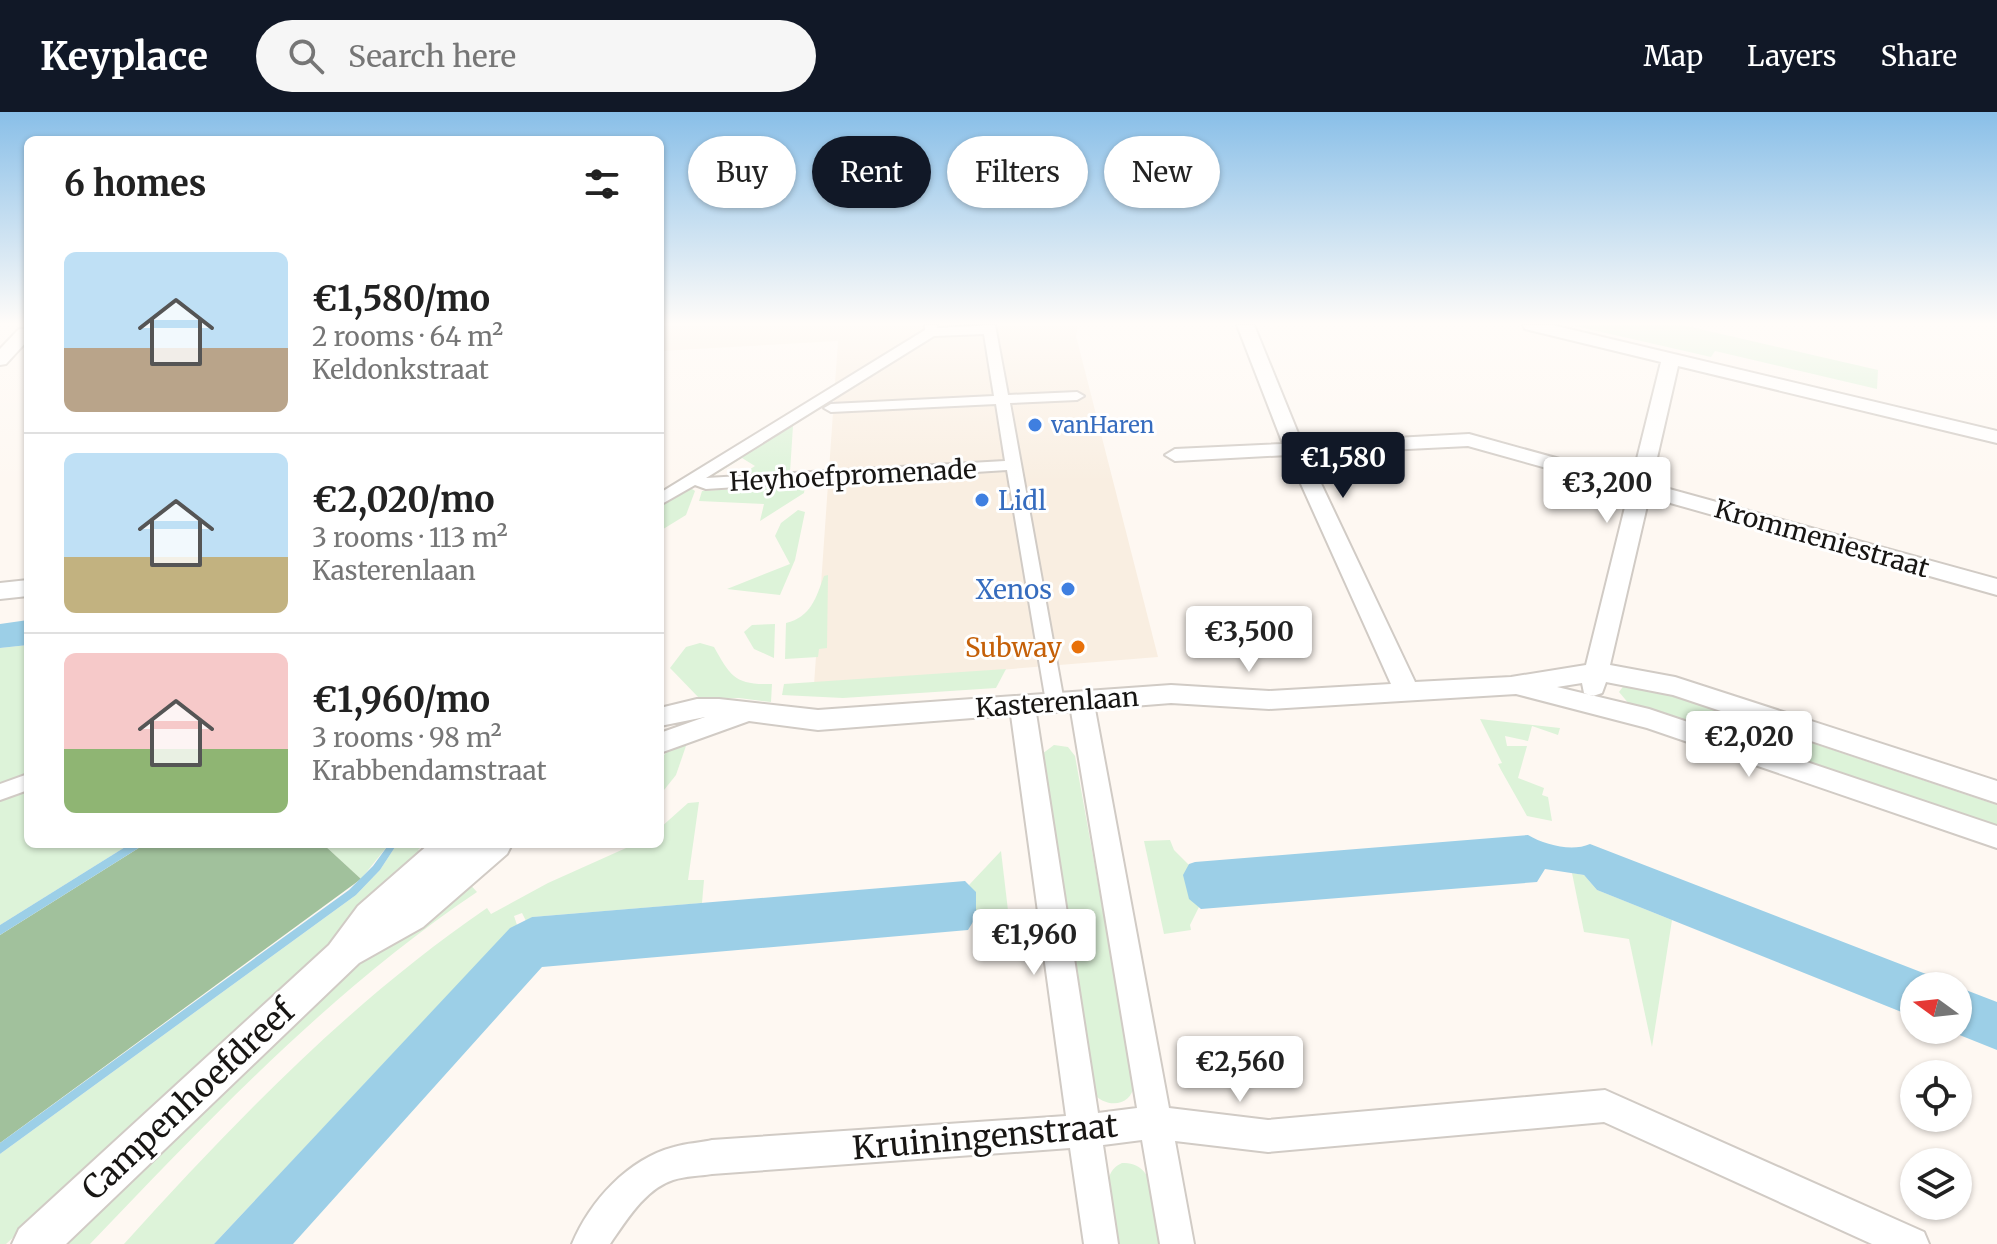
<!DOCTYPE html>
<html lang="en">
<head>
<meta charset="utf-8">
<style>
  :root { --surface:#fff; --page:#f6f6f6; --text:#222; --muted:#767676; --line:#e0e0e0; --accent:#111827 }
  body { margin:0; font-family:Merriweather,serif; background:var(--page); color:var(--text); height:100vh; display:flex; flex-direction:column; font-size:30px; white-space:nowrap }
  * { box-sizing:border-box; margin:0 }
  p { font-size:26px; color:var(--muted) }
  .icon { flex:none; width:44px; height:44px; fill:none; stroke:currentColor; stroke-width:2; stroke-linecap:round; stroke-linejoin:round }
  .map { position:relative; flex:1; overflow:hidden }
  .drawer { position:absolute; left:24px; top:24px; width:640px; height:712px; display:flex; flex-direction:column; background:var(--surface); border-radius:12px; box-shadow:0 2px 6px #0004 }
  .drawer>* { flex:none }
  .guide { position:absolute; left:688px; top:24px; width:760px; height:72px; display:flex; gap:16px }
  .needle { width:52px; rotate:285deg }
  .tools { position:absolute; left:1900px; top:860px; display:grid; gap:16px }
  .tools a { display:grid; place-items:center; width:72px; height:72px; border-radius:50%; background:var(--surface); box-shadow:0 2px 6px #0004; font-size:40px }
  .price { position:absolute; translate:-50% -68px; padding:0 18px; border-radius:8px; background:#fff; color:#222; font-size:26px; line-height:52px; filter:drop-shadow(0 2px 4px #0008) }
  .price::after { content:''; position:absolute; left:50%; top:48px; width:24px; height:18px; margin-left:-12px; background:inherit; clip-path:polygon(0 0,100% 0,50% 100%) }
  .price.on { background:var(--accent); color:#fff }
  ul { padding:0; list-style:none }
  li { display:flex; align-items:center; gap:24px; height:200px; padding:0 40px }
  li+li { border-top:2px solid var(--line) }
  li span { display:grid; place-items:center; flex:none; width:224px; height:160px; border-radius:12px; color:#555 }
  li>.icon { margin-inline-start:auto }
  span .icon { width:96px; height:96px; fill:#fffc; stroke-width:1 }
  li b { font-size:34px }
  h2 { display:flex; justify-content:space-between; align-items:center; height:96px; padding:0 40px; font-size:34px }
  .chip { padding:0 28px; border-radius:36px; background:var(--surface); box-shadow:0 2px 6px #0004; font-size:28px; line-height:72px }
  .chip.on { background:var(--accent); color:#fff }
  header { display:flex; align-items:center; gap:48px; box-sizing:border-box; height:112px; padding:0 40px; background:var(--accent); color:#fff }
  header strong { font-size:38px }
  nav { display:flex; gap:44px; margin-inline-start:auto; font-size:28px }
  .search { width:560px; height:72px; background:var(--page); display:flex; align-items:center; gap:20px; box-sizing:border-box; padding:0 28px; border-radius:44px; color:var(--muted); font-size:30px }
  .map>svg:first-child { display:block }
  .built { fill:#f9eee1 }
  .green { fill:#ddf3d9 }
  .forest { fill:#a1c19c }
  .water { fill:#9ccfe7 }
  .lines { fill:none; stroke-linecap:round; stroke-linejoin:round }
  .pedestrian-casing { stroke:#d1cbc5; stroke-width:4 }
  .minor-casing { stroke:#d1cbc5; stroke-width:4 }
  .tertiary-casing { stroke:#d1cbc5; stroke-width:4 }
  .pedestrian { fill:#fff; fill-rule:evenodd }
  .minor { fill:#fff; fill-rule:evenodd }
  .tertiary { fill:#fff; fill-rule:evenodd }
  .shop-dot { fill:#3f7fe0; stroke:#fff; stroke-width:3 }
  .food-dot { fill:#e8710a; stroke:#fff; stroke-width:3 }
  .labels { text-anchor:middle; dominant-baseline:central; stroke-width:6; stroke-linejoin:round; paint-order:stroke }
  .far-shop-label { font-size:22px; fill:#366cbe; stroke:#fff; text-anchor:start }
  .street-label { font-size:26px; fill:#181614; stroke:#fff }
  .shop-label { font-size:26px; fill:#366cbe; stroke:#fff; text-anchor:start }
  .food-label { font-size:26px; fill:#c56008; stroke:#fff; text-anchor:end }
  .near-street-label { font-size:32px; fill:#181614; stroke:#fff }
</style>
</head>
<body>
<header>
<strong>Keyplace</strong>
<div class="search"><svg class="icon" aria-label="search" viewBox="0 0 24 24"><circle cx="10" cy="10" r="6"/><path d="M15 15l6 6"/></svg>Search here</div>
<nav><a>Map</a><a>Layers</a><a>Share</a></nav>
</header>
<div class="map">
<svg width="1997" height="1132" viewBox="0 0 1997 1132">
  <rect width="100%" height="100%" fill="#fef8f2"/>
  <path class="built" d="M660,213H1078L1076,224L1158,545L814,573L838,229L660,239Z"/>
  <g class="green">
    <path d="M1571,213H1682L1878,258L1877,277L1715,239L1711,245Z"/>
    <path d="M790,312L793,314L790,360L741,363L755,354L742,346L713,364L709,362Z"/>
    <path d="M805,373L804,381L760,409L764,392L699,389L702,379Z"/>
    <path d="M689,375L695,379L686,403L660,419V393Z"/>
    <path d="M798,398L805,400L795,448L780,483L727,477L790,452L775,424L781,411Z"/>
    <path d="M828,463L827,536L819,537L818,545L785,547L786,511C811,505 816,486 824,464Z"/>
    <path d="M775,512L774,546L754,537L744,520L752,513Z"/>
    <path d="M700,531L714,535C731,565 735,573 772,572L771,590L739,586L701,588L670,556L686,535Z"/>
    <path d="M28,533V732H130L0,813V536Z"/>
    <path d="M1006,557L996,576L843,586L782,583L784,572Z"/>
    <path d="M1625,572L1639,573L1997,693V718L1630,593L1619,580Z"/>
    <path d="M1480,607L1560,616L1558,623L1532,614L1528,629L1505,624L1507,634H1527L1518,666L1544,676L1542,683L1548,685L1552,709L1527,704L1501,658L1498,652L1502,651Z"/>
    <path d="M688,628L676,663L660,683V648L669,637Z"/>
    <path d="M1054,633L1068,635L1075,644L1134,971C1133,995 1106,997 1093,981L1042,642Z"/>
    <path d="M699,690L688,768H704L702,791L532,805L526,809L522,801L514,804L517,813L510,817L214,1132H124C234,1010 351,889 487,796L491,802L548,771L635,732H660V716L688,691Z"/>
    <path d="M1170,728L1174,738L1189,753C1184,770 1188,782 1199,795L1190,813L1191,818L1164,822L1144,729Z"/>
    <path d="M323,732H389L361,767Z"/>
    <path d="M397,732H424L418,738L428,745L6,1132H0V1042L356,783L380,758Z"/>
    <path d="M1001,739L1013,841L976,806L974,782L969,773Z"/>
    <path d="M1572,761L1584,763L1597,778L1672,808L1652,935L1629,827L1584,820Z"/>
    <path d="M465,767L477,780C330,879 212,1005 90,1132H60L338,869L413,812Z"/>
    <path d="M1122,1051C1159,1048 1157,1106 1162,1132H1115C1112,1109 1095,1062 1122,1051Z"/>
  </g>
  <path class="forest" d="M145,732H323L361,767L0,1031V823Z"/>
  <g class="water">
    <path d="M28,508V533L0,536V512Z"/>
    <path d="M1528,723C1545,733 1572,740 1590,732L1957,874H1914V905L1597,778L1584,763L1545,757L1537,770L1201,797L1189,787L1183,763L1189,752L1195,750Z"/>
    <path d="M130,732H145L0,823V813Z"/>
    <path d="M389,732H397L380,758L356,783L0,1042V1031L349,778L373,754Z"/>
    <path d="M965,769L976,780V805L968,818L542,855L293,1132H214L510,816L532,805Z"/>
    <path d="M1958,875L1997,890V938L1947,918H1958Z"/>
  </g>
  <g class="lines">
    <defs>
      <g id="pedestrian">
        <path d="M925,213H937V216L995,213L1008,283L1077,280L1084,284L1077,288L1010,291L1064,590L1061,595H1049L1046,590L1007,358L706,377L695,373L660,393V381L925,218ZM984,222L994,284L831,292L824,296L831,300L996,292L1005,349L706,366L934,224Z"/>
        <path d="M28,662V678L0,688V672Z"/>
      </g>
      <g id="minor">
        <path d="M1237,213H1254L1302,331L1469,322L1632,367L1661,250L1525,217L1523,213H1552L1997,319V331L1678,254L1651,372L1997,467V483L1649,385L1610,553L1675,565L1997,669V691L1673,583L1606,570L1602,581L1593,584L1584,581L1582,571L1557,575L1649,597L1997,714V736L1647,616L1516,582L1269,597L1171,591L1095,597L1169,996L1268,1008L1605,978L1924,1120L1929,1132H1872L1604,1010L1268,1040L1175,1029L1194,1132H1160L1142,1028L1103,1033L1118,1132H1084L1070,1036L712,1062C699,1064 686,1064 673,1068C645,1077 626,1109 610,1132H572C590,1089 628,1047 674,1035C687,1031 700,1031 712,1028L1066,1004L1011,603L818,618L749,609L660,641V621L705,605L660,614V596L697,587H719L818,598L1171,573L1269,579L1391,572L1288,343L1175,349L1165,343L1175,337L1283,332ZM1468,334L1629,379L1586,553L1511,565L1415,570L1307,342ZM1071,599L1137,996L1098,1001L1036,601Z"/>
        <path d="M19,217H28V228L6,252L0,253V237Z"/>
        <path d="M28,468V484L0,487V471Z"/>
      </g>
      <path id="tertiary" d="M429,732H512L507,742L423,815L359,851L66,1132H12L19,1117L329,833L358,794Z"/>
    </defs>
    <use href="#pedestrian" class="pedestrian-casing"/>
    <use href="#minor" class="minor-casing"/>
    <use href="#tertiary" class="tertiary-casing"/>
    <use href="#pedestrian" class="pedestrian"/>
    <use href="#minor" class="minor"/>
    <use href="#tertiary" class="tertiary"/>
  </g>
  <linearGradient id="sky" x2="0" y2="1"><stop stop-color="#89bfe8"/><stop offset="0.57" stop-color="#fffcf9"/><stop offset="1" stop-color="#fffcf9" stop-opacity="0"/></linearGradient>
  <rect width="1997" height="371" fill="url(#sky)"/>
  <g class="shop-dot">
    <circle cx="1035" cy="313" r="8"/>
    <circle cx="982" cy="388" r="8"/>
    <circle cx="1068" cy="477" r="8"/>
  </g>
  <circle class="food-dot" cx="1078" cy="535" r="8"/>
  <g class="labels">
    <g class="far-shop-label">
      <text x="1051" y="313">vanHaren</text>
    </g>
    <g class="street-label">
      <text transform="translate(853 363) rotate(-3)">Heyhoefpromenade</text>
      <text transform="translate(1822 426) rotate(16)">Krommeniestraat</text>
      <text transform="translate(1057 590) rotate(-4)">Kasterenlaan</text>
    </g>
    <g class="shop-label">
      <text x="998" y="388">Lidl</text>
      <text x="1052" y="477" text-anchor="end">Xenos</text>
    </g>
    <g class="food-label">
      <text x="1062" y="535">Subway</text>
    </g>
    <g class="near-street-label">
      <text transform="translate(188 988) rotate(-43)">Campenhoefdreef</text>
      <text transform="translate(985 1025) rotate(-5)">Kruiningenstraat</text>
    </g>
  </g>
</svg>
<div class="tools">
<a><svg class="needle" viewBox="-14 -14 28 28"><path d="M0-13l5 13h-10z" fill="#e53935"/><path d="M0 13l5-13h-10z" fill="#767676"/></svg></a>
<a><svg class="icon" aria-label="locate" viewBox="0 0 24 24"><circle cx="12" cy="12" r="6"/><path d="M12 2v4M12 18v4M2 12h4M18 12h4"/></svg></a>
<a><svg class="icon" aria-label="layers" viewBox="0 0 24 24"><path d="M12 4l9 5-9 5-9-5zM3 14l9 5 9-5"/></svg></a>
</div>
<b class="price on" style="left:1343px;top:388px">€1,580</b>
<b class="price" style="left:1607px;top:413px">€3,200</b>
<b class="price" style="left:1249px;top:562px">€3,500</b>
<b class="price" style="left:1749px;top:667px">€2,020</b>
<b class="price" style="left:1034px;top:865px">€1,960</b>
<b class="price" style="left:1240px;top:992px">€2,560</b>
<div class="guide">
<a class="chip">Buy</a>
<a class="chip on">Rent</a>
<a class="chip">Filters</a>
<a class="chip">New</a>
</div>
<section class="drawer">
<h2>6 homes<svg class="icon" aria-label="filters" viewBox="0 0 24 24"><path d="M4 7h16M4 17h16"/><circle cx="9" cy="7" r="2"/><circle cx="15" cy="17" r="2"/></svg></h2>
<ul>
<li><span style="background:linear-gradient(#bfe0f5 60%,#b9a48a 0)"><svg class="icon" aria-label="home" viewBox="0 0 24 24"><path d="M3 11l9-7 9 7M6 9v11h12V9"/></svg></span><div><b>€1,580/mo</b><p>2 rooms · 64 m²</p><p>Keldonkstraat</p></div></li>
<li><span style="background:linear-gradient(#bfe0f5 65%,#c2b280 0)"><svg class="icon" aria-label="home" viewBox="0 0 24 24"><path d="M3 11l9-7 9 7M6 9v11h12V9"/></svg></span><div><b>€2,020/mo</b><p>3 rooms · 113 m²</p><p>Kasterenlaan</p></div></li>
<li><span style="background:linear-gradient(#f6c9c9 60%,#8fb573 0)"><svg class="icon" aria-label="home" viewBox="0 0 24 24"><path d="M3 11l9-7 9 7M6 9v11h12V9"/></svg></span><div><b>€1,960/mo</b><p>3 rooms · 98 m²</p><p>Krabbendamstraat</p></div></li>
</ul>
</section>
</div>
</body>
</html>
